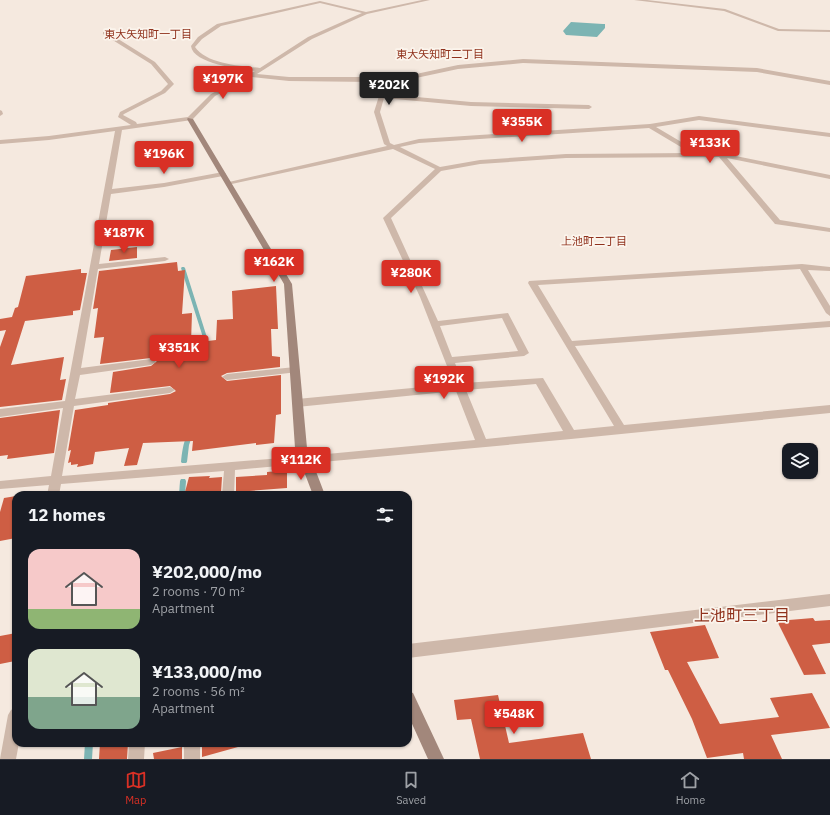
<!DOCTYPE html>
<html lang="en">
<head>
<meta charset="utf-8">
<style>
  :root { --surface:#171b24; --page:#242831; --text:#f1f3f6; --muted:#9ea1a6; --line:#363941; --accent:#d93025 }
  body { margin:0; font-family:"IBM Plex Sans","Noto Sans JP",sans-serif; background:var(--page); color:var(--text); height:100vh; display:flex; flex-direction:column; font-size:15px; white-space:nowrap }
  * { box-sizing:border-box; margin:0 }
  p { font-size:13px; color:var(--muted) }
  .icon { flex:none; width:22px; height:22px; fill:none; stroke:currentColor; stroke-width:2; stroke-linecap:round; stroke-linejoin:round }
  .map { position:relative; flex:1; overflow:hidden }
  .details { position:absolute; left:12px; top:491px; width:400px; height:256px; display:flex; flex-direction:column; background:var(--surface); border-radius:12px; box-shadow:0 1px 3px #0004 }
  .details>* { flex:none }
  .fabs { position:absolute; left:782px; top:443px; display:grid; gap:8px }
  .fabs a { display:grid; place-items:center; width:36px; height:36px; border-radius:8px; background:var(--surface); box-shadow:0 1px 3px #0004; font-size:20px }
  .price { position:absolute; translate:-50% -34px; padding:0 9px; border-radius:4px; background:var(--accent); color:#fff; font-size:13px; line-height:26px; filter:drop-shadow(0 1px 2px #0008) }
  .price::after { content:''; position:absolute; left:50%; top:24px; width:12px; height:9px; margin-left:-6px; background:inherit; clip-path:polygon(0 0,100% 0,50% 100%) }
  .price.current { background:#222; color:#fff }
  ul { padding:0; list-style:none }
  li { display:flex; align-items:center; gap:12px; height:100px; padding:0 16px }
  li span { display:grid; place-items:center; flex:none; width:112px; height:80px; border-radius:12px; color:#555 }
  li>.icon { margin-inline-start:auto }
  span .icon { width:48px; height:48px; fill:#fffc; stroke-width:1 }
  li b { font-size:17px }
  h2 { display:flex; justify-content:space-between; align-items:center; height:48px; padding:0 16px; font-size:17px }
  .dock { display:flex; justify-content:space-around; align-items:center; height:56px; border-top:1px solid var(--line); background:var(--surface); font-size:11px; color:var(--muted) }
  .dock a { display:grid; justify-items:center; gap:2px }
  .dock .current { color:var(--accent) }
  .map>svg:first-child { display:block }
  .water { fill:#7cb4b3 }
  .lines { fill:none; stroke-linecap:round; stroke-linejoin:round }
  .stream { fill:#7cb4b3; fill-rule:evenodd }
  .building { fill:#ce5e44 }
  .street { fill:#ceb8aa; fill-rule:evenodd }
  .secondary { fill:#a2877b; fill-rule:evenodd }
  .labels { text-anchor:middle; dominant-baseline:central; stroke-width:3.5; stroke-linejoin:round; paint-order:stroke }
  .far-neighbourhood-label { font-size:11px; fill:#90321d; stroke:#fbf4ec }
  .near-neighbourhood-label { font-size:16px; fill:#90321d; stroke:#fbf4ec }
</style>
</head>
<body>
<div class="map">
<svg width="830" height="759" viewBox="0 0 830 759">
  <rect width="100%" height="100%" fill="#f5e9df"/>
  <path class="water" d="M571,22L603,24H605V28L597,37L566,35L563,31Z"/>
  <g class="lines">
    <g class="stream">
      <path d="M182,267H184L185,268L210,347V348H206V347L181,268Z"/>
      <path d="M189,434L191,435L192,436L189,445L187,462L186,463H182L181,462C182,452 183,444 187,435Z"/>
      <path d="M181,479H185L186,481L185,495H179L180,481Z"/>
      <path d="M85,743H93L92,759H84Z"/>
    </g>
  </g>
  <g class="building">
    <path d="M137,247V258L109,261L111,250Z"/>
    <path d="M177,262L178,271L185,270L182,314L192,313L191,343L216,340L217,320L233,319L232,291L276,286L278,329H271L272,356L280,357V367L227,373L221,376L227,381L281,375V414L276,415L274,443L256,445V443L192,451L193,441L143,443L137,465L124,466L129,448L95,452L93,464L77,467L78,464L71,465V462L68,463L71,450L68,451L75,410L108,405V403L170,394L176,391L170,386L110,393L113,372L151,366L157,361L151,358L100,364L104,337L94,338L98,308L93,309L99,271Z"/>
    <path d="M81,269V273H87L80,310L73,311V315L25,321L11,365L64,357L60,380L66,379L62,400L0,407V347L6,330L0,331V319L12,317L15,308L18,307L26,276Z"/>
    <path d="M60,410L54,453L7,459L8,455L0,456V418Z"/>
    <path d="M287,470V488L236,492V477L267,475V472Z"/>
    <path d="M210,476L209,478L222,477L221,493L185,492L189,477Z"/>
    <path d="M16,496V538L0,541V512L4,498Z"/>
    <path d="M813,618L815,621L830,620V643L812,645L826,674L804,675L777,621Z"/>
    <path d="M705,625L719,658L687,662L720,724L779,717L770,698L812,693L830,728L771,735L782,759H744L743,753L707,758L692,719L668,670H665L650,632Z"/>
    <path d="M16,633L15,661L0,664V636Z"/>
    <path d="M498,695L509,743L583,733L591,759H480L471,719L457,720L454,700Z"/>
    <path d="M100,743H128L127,759H99Z"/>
    <path d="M202,743H237L238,747L202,757Z"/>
    <path d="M182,747V759H154L153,753Z"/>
  </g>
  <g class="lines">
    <g class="street">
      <path d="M422,0H430L367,14L312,39L257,74L289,77H402L458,65L523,59L757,68L830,81V85L757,72L523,63L458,69L402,81H377L384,94L471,102L589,105L592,107L589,109L471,106L384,98L380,112L390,143L394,145L419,139L650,124L699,116L830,133V137L699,120L656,127L700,153H721L830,175V179L727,158L780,220L830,228V232L775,224L719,157L566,158L480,164L441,171L391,218L438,321L508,313L529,353L524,356L455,363L463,383L543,378L574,430L614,426L528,283L529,281L802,264L830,267V271L808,270L830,306V316L826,313L800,269L538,285L572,341L830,321V327L575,346L624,425L830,405V413L571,439L235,470L234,495H222L224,471L61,484L59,495H47L49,485L0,489V481L51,476L63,408L0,417V409L65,401L115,131L49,140L0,144V140L49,136L131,125L118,117L120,112L161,91L168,84L151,64L103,34V32H107L155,62L174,84L165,93L124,114L123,115L136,122L137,124L188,117L211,94L255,71C240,69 193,64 191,46L198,37L217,24L320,1L366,12ZM320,3L362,13L308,37L260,68C242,66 206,64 195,47L202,39L221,26ZM252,77L289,81L371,82L379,96L374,112L384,144L387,146L229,182L227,183V185L393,149L435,169L383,218L420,297L454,384L297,399L292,403L293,405L297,407L456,391L475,440L306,456L62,476L74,406L170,393L175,390L170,387L75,399L80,375L151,365L156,362L151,359L81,368L98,269L165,261L169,259L165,257L99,264L111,194L164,187L223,176L226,174L223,172L164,183L112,189L122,130L192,120L215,96ZM649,128L691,153L566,154L480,160L440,167L400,147L419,143ZM502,318L518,351L452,357L440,326ZM536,384L563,431L486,439L466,390Z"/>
      <path d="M634,0H647L725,9L779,29L830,30V32L778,31L724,11Z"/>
      <path d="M0,110L2,111L3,114L0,116Z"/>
      <path d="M295,367L300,370L298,372L227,380L222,377L227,374Z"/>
      <path d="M830,594V606L408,658V644Z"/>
      <path d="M16,707V743H19L16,759H0L8,715L11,710Z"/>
      <path d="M129,743H145L144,759H128Z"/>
      <rect x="184" y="743" width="16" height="16"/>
    </g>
    <g class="secondary">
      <path d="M188,118L193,119L292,284L307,448L325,495H313L295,448L284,284L187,119Z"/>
      <path d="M408,691L413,693L444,759H428L408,715Z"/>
    </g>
  </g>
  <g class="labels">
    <g class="far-neighbourhood-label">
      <text x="148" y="34">東大矢知町一丁目</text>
      <text x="440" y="54">東大矢知町二丁目</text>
      <text x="594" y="241">上池町二丁目</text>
    </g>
    <g class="near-neighbourhood-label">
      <text x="742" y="615">上池町三丁目</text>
    </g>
  </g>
</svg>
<div class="fabs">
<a><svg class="icon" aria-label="layers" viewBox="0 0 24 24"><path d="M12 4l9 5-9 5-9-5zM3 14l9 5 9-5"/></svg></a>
</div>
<b class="price" style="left:223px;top:100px">¥197K</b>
<b class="price current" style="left:389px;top:106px">¥202K</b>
<b class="price" style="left:522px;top:143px">¥355K</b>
<b class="price" style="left:710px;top:164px">¥133K</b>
<b class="price" style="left:164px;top:175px">¥196K</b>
<b class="price" style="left:124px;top:254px">¥187K</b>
<b class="price" style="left:274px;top:283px">¥162K</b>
<b class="price" style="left:411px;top:294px">¥280K</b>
<b class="price" style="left:179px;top:369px">¥351K</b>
<b class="price" style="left:444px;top:400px">¥192K</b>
<b class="price" style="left:301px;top:481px">¥112K</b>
<b class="price" style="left:514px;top:735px">¥548K</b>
<section class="details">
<h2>12 homes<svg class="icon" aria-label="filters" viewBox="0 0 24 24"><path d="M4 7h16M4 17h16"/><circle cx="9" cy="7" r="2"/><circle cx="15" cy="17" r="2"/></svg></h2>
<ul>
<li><span style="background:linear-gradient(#f6c9c9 75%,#8fb573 0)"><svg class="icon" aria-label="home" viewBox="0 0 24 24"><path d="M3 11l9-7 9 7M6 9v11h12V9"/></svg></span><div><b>¥202,000/mo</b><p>2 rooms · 70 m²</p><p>Apartment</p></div></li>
<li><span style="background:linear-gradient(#dfe7d0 60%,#7fa58c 0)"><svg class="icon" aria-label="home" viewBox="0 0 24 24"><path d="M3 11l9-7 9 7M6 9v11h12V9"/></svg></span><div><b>¥133,000/mo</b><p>2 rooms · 56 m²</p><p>Apartment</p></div></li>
</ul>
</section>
</div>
<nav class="dock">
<a class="current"><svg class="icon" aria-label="map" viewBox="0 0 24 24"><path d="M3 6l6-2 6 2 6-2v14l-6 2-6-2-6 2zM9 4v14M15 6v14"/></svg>Map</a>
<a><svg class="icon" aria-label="saved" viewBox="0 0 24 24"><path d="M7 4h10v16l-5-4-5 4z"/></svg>Saved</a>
<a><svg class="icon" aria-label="home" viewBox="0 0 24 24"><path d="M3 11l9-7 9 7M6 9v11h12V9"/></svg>Home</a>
</nav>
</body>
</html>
